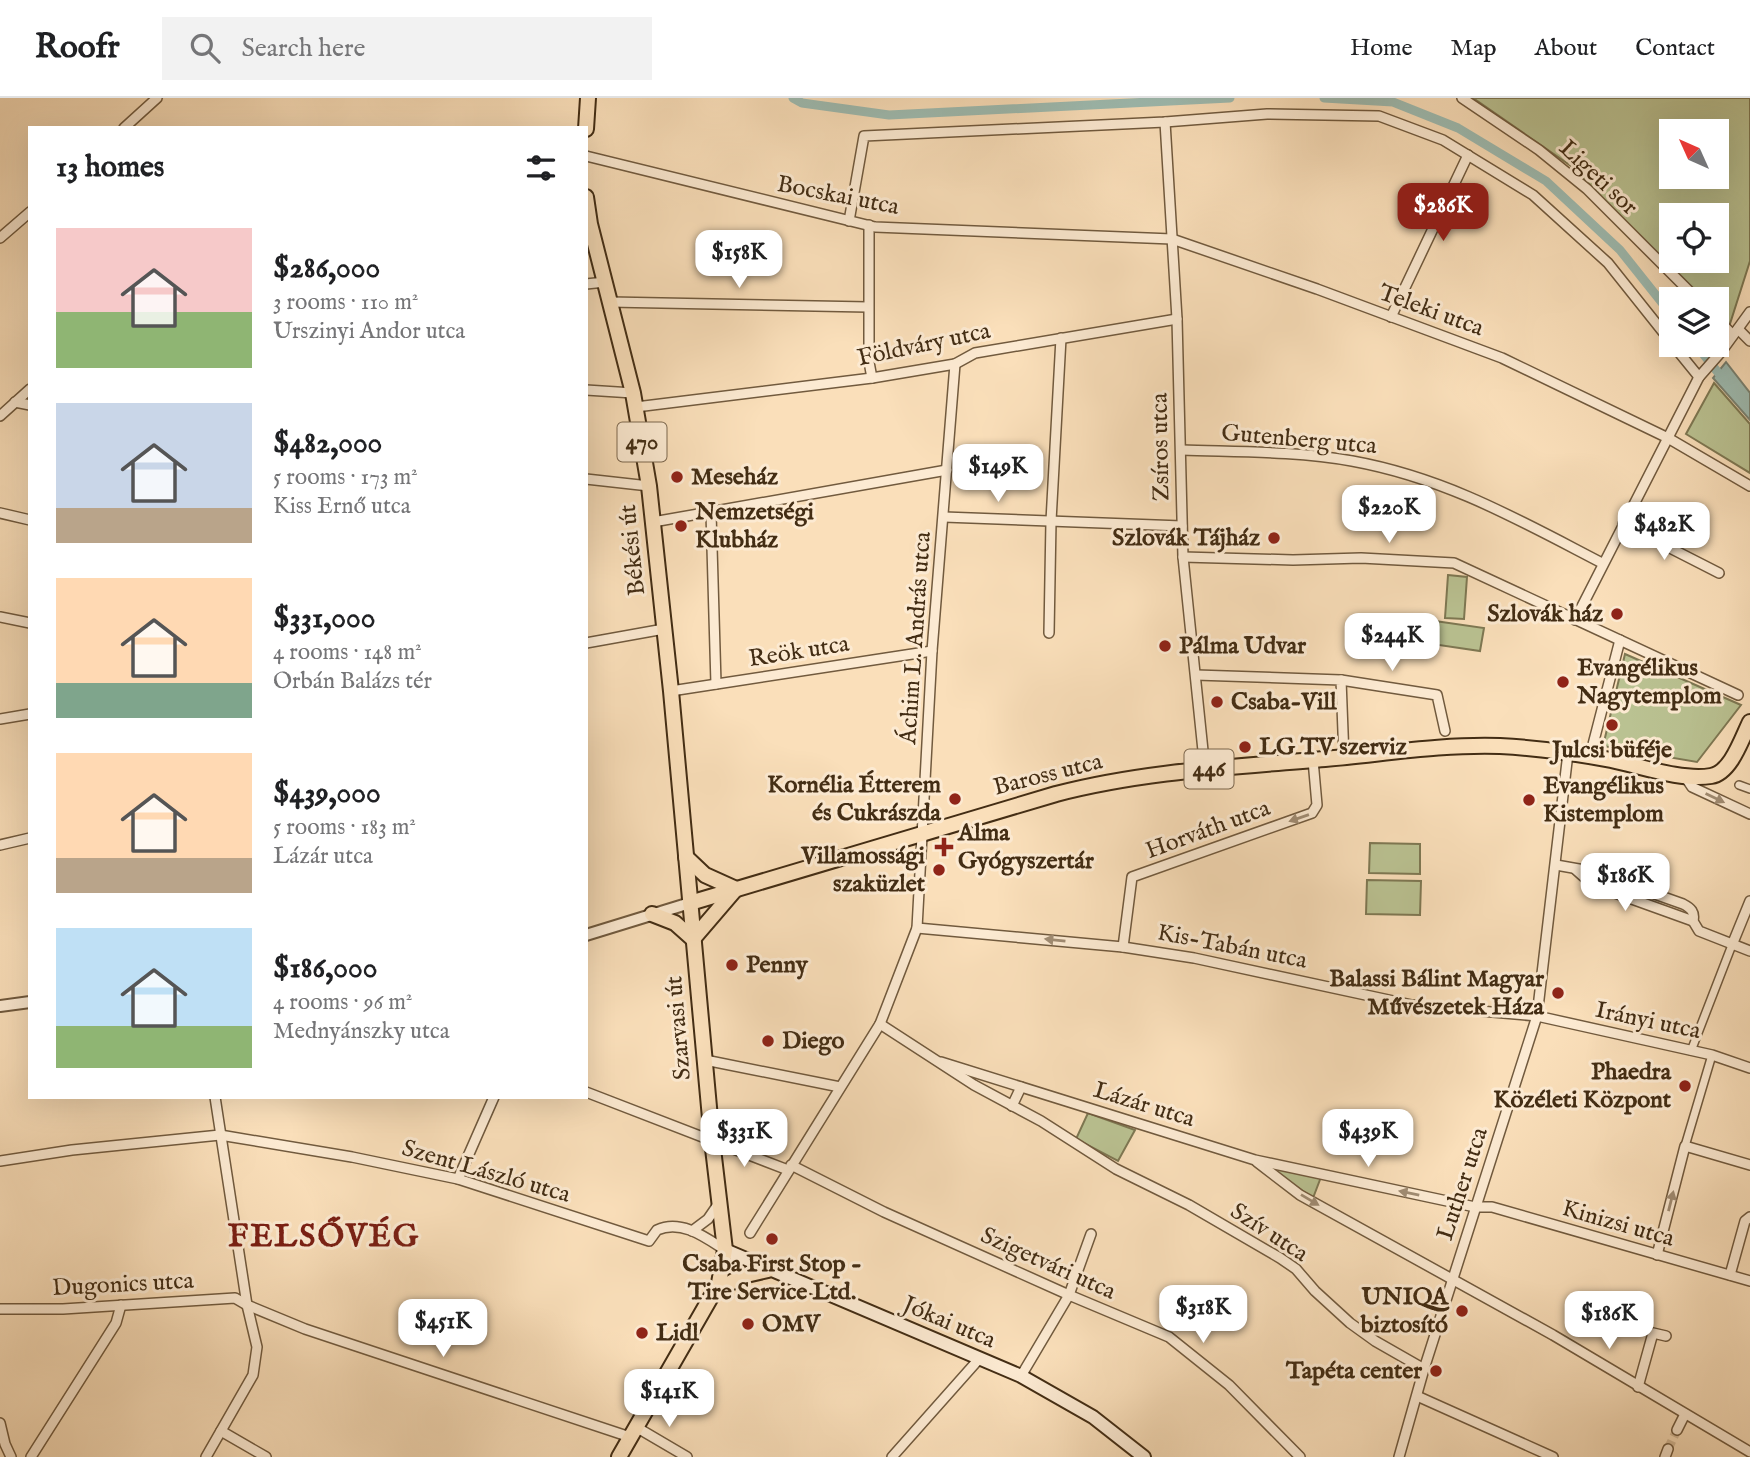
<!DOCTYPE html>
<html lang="en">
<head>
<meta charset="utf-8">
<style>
  :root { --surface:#fff; --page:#f2f2f2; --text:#202124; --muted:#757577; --line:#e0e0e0; --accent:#8f2418 }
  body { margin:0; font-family:"IM FELL English",serif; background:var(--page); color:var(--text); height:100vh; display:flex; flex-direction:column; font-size:26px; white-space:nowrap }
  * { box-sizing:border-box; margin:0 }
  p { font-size:23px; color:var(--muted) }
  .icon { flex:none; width:38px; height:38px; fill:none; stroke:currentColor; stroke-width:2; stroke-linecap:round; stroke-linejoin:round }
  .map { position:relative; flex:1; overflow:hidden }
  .panel { position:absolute; left:28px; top:28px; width:560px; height:973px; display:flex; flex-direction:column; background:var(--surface); border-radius:0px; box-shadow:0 7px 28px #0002 }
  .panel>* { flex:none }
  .needle { width:46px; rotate:315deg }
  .tools { position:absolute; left:1659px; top:21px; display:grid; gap:14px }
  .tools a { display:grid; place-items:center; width:70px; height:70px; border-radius:0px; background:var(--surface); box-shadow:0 7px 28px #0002; font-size:35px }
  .price { position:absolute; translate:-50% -60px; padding:0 16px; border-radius:14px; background:#fff; color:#222; font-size:23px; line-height:46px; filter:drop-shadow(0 2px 4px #0008) }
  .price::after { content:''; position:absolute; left:50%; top:42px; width:21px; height:16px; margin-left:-10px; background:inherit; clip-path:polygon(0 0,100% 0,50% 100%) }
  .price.current { background:var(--accent); color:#fff }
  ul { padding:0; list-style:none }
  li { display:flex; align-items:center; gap:21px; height:175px; padding:0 28px }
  li span { display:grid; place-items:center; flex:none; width:196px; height:140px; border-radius:0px; color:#555 }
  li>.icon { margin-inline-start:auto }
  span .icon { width:84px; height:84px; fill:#fffc; stroke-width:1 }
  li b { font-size:30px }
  h2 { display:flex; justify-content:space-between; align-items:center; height:84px; padding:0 28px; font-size:30px }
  header { display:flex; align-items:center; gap:42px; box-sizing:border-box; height:98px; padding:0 35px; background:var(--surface); border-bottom:2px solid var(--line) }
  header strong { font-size:33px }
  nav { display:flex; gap:38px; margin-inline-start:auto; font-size:24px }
  .search { width:490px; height:63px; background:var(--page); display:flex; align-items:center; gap:18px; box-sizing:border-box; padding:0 24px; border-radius:0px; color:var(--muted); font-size:26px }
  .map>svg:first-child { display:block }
  .green { fill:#bac292; stroke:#7e7853; stroke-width:2; fill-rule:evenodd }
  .water { fill:#9ebcb2; stroke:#7a8373; stroke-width:2 }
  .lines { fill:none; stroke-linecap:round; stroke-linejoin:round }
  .canal { stroke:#9ebcb2; stroke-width:9 }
  .minor-tunnel { stroke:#d5bb99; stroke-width:9; stroke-dasharray:9 4.5; stroke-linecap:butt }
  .pedestrian-casing { stroke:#715a3e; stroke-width:10 }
  .minor-casing { stroke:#715a3e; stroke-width:12 }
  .tertiary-casing { stroke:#715a3e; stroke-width:14 }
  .secondary-casing { stroke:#432d14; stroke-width:16 }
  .primary-casing { stroke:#432d14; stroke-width:18 }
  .pedestrian { stroke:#fcead2; stroke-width:7 }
  .minor { stroke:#fcead2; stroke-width:9 }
  .tertiary { stroke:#fcead2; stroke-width:10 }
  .secondary { stroke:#fcead2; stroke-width:12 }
  .primary { stroke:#fadfba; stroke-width:14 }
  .oneway { fill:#a08c73 }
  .poi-dot { fill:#8f2418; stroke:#fcead2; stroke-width:2.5 }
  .labels { text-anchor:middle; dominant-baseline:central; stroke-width:6; stroke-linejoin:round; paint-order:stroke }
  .shield { fill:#fcead2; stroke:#7a664d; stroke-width:2 }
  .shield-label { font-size:23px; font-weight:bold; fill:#432d14 }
  .street-label { font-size:24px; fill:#432d14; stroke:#fcead2 }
  .poi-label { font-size:24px; font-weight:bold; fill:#432d14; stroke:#fcead2; text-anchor:start }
  .district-label { font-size:32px; font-weight:bold; letter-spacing:2px; fill:#7a1f14; stroke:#fcead2 }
</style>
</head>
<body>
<header>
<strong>Roofr</strong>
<div class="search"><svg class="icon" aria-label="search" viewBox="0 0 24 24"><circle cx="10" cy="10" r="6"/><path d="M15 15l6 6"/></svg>Search here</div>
<nav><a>Home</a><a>Map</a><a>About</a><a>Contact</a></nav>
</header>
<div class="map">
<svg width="1750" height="1359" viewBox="0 0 1750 1359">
  <rect width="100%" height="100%" fill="#fadfba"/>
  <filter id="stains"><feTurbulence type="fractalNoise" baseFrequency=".00286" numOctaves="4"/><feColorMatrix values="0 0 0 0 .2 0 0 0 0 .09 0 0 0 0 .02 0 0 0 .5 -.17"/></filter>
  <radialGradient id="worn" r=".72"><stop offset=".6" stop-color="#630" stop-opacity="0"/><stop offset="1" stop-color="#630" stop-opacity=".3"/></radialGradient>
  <g class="green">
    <path d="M1473,0H1750V163L1728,232L1717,220V201H1699L1571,68ZM1671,33H1717V79H1671ZM1671,117H1717V163H1671Z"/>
    <path d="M1714,285L1750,326V375L1686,336Z"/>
    <path d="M1448,477L1467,479L1464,521L1445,520Z"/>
    <path d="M1435,523L1484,530L1480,553L1432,546Z"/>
    <path d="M1625,556L1741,607L1697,664L1603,648Z"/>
    <path d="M1370,745L1420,746V776L1369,775Z"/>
    <path d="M1367,782L1421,783L1420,817L1366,816Z"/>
    <path d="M1088,1015L1135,1032L1118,1063L1076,1041Z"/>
    <path d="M1273,1068L1321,1079L1313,1100L1272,1072Z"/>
  </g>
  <path class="water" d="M1726,264L1750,295V322L1713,280Z"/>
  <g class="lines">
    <g class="canal">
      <path d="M793,0L802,5L889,17L1230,0"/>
      <path d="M1324,0L1393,4L1458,30L1546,83L1620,152L1671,216"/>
      <path d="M1696,247L1724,282"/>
    </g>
    <path class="minor-tunnel" d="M1668,1351L1677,1332"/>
    <defs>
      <g id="pedestrian">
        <path d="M1739,687L1750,691"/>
        <path d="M1691,953L1732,847"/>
        <path d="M1685,1048L1712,957"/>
      </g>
      <g id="minor">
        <path d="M1462,0L1539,52L1587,91L1697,201"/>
        <path d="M1165,24L1177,221L1183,459L1205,672"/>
        <path d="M124,30L157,0"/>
        <path d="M586,58L875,129L1172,141L1317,191L1502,260L1668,340L1750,388"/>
        <path d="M849,123L864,38L1165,24L1267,16L1379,18L1443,42L1533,97L1608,165L1671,244"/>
        <path d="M869,127V264L872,280"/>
        <path d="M0,140L30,114"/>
        <path d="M586,186L605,184"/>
        <path d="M610,204L868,209"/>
        <path d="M1391,219L1468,57"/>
        <path d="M1717,221L1733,237"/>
        <path d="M1738,231L1750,243"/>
        <path d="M1673,247L1699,279"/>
        <path d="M586,292L633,295"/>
        <path d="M15,304L30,307"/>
        <path d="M636,309L872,280L955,266L975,255L1177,221"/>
        <path d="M0,318L30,291"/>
        <path d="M1182,352C1238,354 1297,353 1352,363C1446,380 1519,422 1602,465"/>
        <path d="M586,381L649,388"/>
        <path d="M0,415L30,422"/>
        <path d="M711,415L716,586"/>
        <path d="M944,419L1182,428"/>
        <path d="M653,424L947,372"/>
        <path d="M1623,426L1719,475"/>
        <path d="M1183,459L1293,462L1361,460L1454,465L1738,597"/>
        <path d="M0,519L30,525"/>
        <path d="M1575,522L1699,279L1721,254L1750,214"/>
        <path d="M1049,535L1051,423L1061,240"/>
        <path d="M586,545L664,531"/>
        <path d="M1196,577L1341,582L1344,660"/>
        <path d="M1341,582L1437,597L1445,633"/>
        <path d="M671,593L932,553"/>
        <path d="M0,621L30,616"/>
        <path d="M1590,658L1620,542"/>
        <path d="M1684,677L1692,689L1750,716"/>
        <path d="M0,747L30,740"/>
        <path d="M1556,767L1590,773L1683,806C1691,810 1695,814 1693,823L1699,833L1750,853"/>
        <path d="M1576,772L1593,787L1693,823"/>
        <path d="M917,830L1123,849L1194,860L1412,907L1537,918L1712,957L1750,970"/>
        <path d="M1732,847L1750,803"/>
        <path d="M1123,849L1132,779L1312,715L1317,707L1313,662"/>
        <path d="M880,926L974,987L1041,1023L1116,1071L1189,1107L1280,1160L1296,1171L1315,1193L1350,1225L1375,1243L1424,1271"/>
        <path d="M705,962L840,989"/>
        <path d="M941,964L1255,1062L1475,1109H1492L1750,1183"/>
        <path d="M586,994L788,1072"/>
        <path d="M1012,1008L1021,989"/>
        <path d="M0,1063L72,1052L220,1037L352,1059L458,1081L649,1143L657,1132C681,1121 705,1139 725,1152"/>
        <path d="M1257,1064L1300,1097L1553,1237L1750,1354"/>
        <path d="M791,1067L884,1114L1069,1197L1169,1239L1229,1287L1300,1359"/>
        <path d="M458,1081L494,999"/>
        <path d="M692,1133L708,1121L719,1105"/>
        <path d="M750,1135L880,926L917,830L932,553L955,266"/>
        <path d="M1657,1157L1685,1048L1750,1067"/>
        <path d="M1730,1177L1745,1123L1750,1119"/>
        <path d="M0,1211H63L235,1200L247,1207L305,1231L630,1339"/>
        <path d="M1021,1278L1069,1197L1091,1136"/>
        <path d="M1638,1289L1653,1235L1666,1238"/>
        <path d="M1417,1298L1553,1359"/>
        <path d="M0,1325L5,1346L11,1359"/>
        <path d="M636,1329L687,1359"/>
        <path d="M1677,1332L1685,1316"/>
        <path d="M221,1333L266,1359"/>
        <path d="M31,1359L116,1225L121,1207"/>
        <path d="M206,1359L253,1277L257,1249L247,1207L215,999"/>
        <path d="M892,1359L979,1261"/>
        <path d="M1399,1359L1424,1271L1537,918L1568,655"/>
        <path d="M1665,1359L1668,1351"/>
      </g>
      <g id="tertiary">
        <path d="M586,837L690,805"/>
        <path d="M0,908L30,904"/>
      </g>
      <path id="secondary" d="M725,1152L1021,1278L1093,1319L1144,1359"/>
      <g id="primary">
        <path d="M586,31L588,0"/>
        <path d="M586,99L590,126L633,295L649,388L671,593L712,1042L725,1152L719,1185L619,1359"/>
        <path d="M686,759L705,777L736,791"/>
        <path d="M690,805L1056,696C1144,673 1235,669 1325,661C1383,656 1442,646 1500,648C1537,650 1575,655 1611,662C1640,668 1682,683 1711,678C1731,675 1742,640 1750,624"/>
        <path d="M652,816L675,825L693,841"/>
        <path d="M693,841L735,792"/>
        <path d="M715,1194L742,1178L768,1172"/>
      </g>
    </defs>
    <use href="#pedestrian" class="pedestrian-casing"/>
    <use href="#minor" class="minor-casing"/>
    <use href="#tertiary" class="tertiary-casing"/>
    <use href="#secondary" class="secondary-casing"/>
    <use href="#primary" class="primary-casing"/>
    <use href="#pedestrian" class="pedestrian"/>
    <use href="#minor" class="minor"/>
    <use href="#tertiary" class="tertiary"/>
    <use href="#secondary" class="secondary"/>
    <use href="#primary" class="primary"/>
  </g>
  <defs><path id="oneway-solid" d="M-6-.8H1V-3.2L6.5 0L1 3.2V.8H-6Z" transform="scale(1.75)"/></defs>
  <g class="oneway">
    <use href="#oneway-solid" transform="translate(1715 700) rotate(26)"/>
    <use href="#oneway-solid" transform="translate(1299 720) rotate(161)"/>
    <use href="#oneway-solid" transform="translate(1055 842) rotate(-174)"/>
    <use href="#oneway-solid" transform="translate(1409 1095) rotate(-168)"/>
    <use href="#oneway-solid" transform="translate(1310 1102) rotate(31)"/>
    <use href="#oneway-solid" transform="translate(1671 1103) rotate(-76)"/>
  </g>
  <g class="poi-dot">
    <circle cx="677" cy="379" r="7"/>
    <circle cx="681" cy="428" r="7"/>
    <circle cx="1274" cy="440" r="7"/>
    <circle cx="1617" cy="516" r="7"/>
    <circle cx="1165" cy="548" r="7"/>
    <circle cx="1563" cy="584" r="7"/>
    <circle cx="1217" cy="604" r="7"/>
    <circle cx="1612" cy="627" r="7"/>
    <circle cx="1245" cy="649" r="7"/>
    <circle cx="955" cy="701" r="7"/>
    <circle cx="1529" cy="702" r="7"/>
    <path d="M940.5 738.5h7v7h7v7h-7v7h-7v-7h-7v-7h7z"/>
    <circle cx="939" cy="772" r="7"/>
    <circle cx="732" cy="867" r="7"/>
    <circle cx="1558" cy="895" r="7"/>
    <circle cx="768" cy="943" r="7"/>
    <circle cx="1685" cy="988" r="7"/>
    <circle cx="772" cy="1141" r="7"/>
    <circle cx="1462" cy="1213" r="7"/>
    <circle cx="748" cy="1226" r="7"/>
    <circle cx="642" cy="1235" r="7"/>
    <circle cx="1436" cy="1273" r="7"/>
  </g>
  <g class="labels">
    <g class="shield">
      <rect x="617.5" y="324.5" width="49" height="39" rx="5"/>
      <rect x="1184.5" y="651.5" width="49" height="39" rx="5"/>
    </g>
    <g class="shield-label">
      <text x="642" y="344">470</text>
      <text x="1209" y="671">446</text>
    </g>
    <g class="street-label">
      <text transform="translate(1598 80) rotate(43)">Ligeti sor</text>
      <text transform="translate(838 98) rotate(11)">Bocskai utca</text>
      <text transform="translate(1431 213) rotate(20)">Teleki utca</text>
      <text transform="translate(924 247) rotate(-12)">Földváry utca</text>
      <text transform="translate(1299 342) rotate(5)">Gutenberg utca</text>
      <text transform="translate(1161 349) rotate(-91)">Zsíros utca</text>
      <text transform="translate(633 452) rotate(-96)">Békési út</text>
      <text transform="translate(916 540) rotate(-86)">Áchim L. András utca</text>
      <text transform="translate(799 554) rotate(-9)">Reök utca</text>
      <text transform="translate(1048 677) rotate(-14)">Baross utca</text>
      <text transform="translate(1208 732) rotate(-20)">Horváth utca</text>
      <text transform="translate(1232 849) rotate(11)">Kis-Tabán utca</text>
      <text transform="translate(1648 923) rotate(12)">Irányi utca</text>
      <text transform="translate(679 930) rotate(-95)">Szarvasi út</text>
      <text transform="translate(1144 1007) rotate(17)">Lázár utca</text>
      <text transform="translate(486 1074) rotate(16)">Szent László utca</text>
      <text transform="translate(1463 1086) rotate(-72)">Luther utca</text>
      <text transform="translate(1618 1126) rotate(16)">Kinizsi utca</text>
      <text transform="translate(1269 1135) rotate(33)">Szív utca</text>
      <text transform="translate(1048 1166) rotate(24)">Szigetvári utca</text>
      <text transform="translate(123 1187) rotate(-3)">Dugonics utca</text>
      <text transform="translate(949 1225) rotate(23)">Jókai utca</text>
    </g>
    <g class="poi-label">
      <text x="691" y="379">Meseház</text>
      <text x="695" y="414">Nemzetségi<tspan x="695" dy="28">Klubház</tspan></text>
      <text x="1260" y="440" text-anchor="end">Szlovák Tájház</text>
      <text x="1603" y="516" text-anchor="end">Szlovák ház</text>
      <text x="1179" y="548">Pálma Udvar</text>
      <text x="1577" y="570">Evangélikus<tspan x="1577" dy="28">Nagytemplom</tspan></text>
      <text x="1231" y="604">Csaba-Vill</text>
      <text x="1259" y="649">LG TV szerviz</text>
      <text x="1612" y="652" text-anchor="middle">Julcsi büféje</text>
      <text x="941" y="687" text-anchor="end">Kornélia Étterem<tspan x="941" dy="28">és Cukrászda</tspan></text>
      <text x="1543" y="688">Evangélikus<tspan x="1543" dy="28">Kistemplom</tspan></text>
      <text x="958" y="735">Alma<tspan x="958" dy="28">Gyógyszertár</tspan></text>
      <text x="925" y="758" text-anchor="end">Villamossági<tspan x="925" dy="28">szaküzlet</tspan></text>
      <text x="746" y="867">Penny</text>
      <text x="1544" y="881" text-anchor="end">Balassi Bálint Magyar<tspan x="1544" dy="28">Művészetek Háza</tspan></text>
      <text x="782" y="943">Diego</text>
      <text x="1671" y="974" text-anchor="end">Phaedra<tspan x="1671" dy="28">Közéleti Központ</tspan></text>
      <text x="772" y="1166" text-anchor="middle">Csaba First Stop -<tspan x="772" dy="28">Tire Service Ltd.</tspan></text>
      <text x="1448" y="1199" text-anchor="end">UNIQA<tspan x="1448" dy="28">biztosító</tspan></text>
      <text x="762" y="1226">OMV</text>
      <text x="656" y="1235">Lidl</text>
      <text x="1422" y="1273" text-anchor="end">Tapéta center</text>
    </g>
    <g class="district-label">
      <text x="324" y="1139">FELSŐVÉG</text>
    </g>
  </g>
  <rect width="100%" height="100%" filter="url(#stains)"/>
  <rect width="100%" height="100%" fill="url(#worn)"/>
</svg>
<div class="tools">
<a><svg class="needle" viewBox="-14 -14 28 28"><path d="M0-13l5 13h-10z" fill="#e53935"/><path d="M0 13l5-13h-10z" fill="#757577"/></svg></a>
<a><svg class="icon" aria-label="locate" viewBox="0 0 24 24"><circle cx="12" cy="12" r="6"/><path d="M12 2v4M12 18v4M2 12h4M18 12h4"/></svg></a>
<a><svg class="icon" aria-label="layers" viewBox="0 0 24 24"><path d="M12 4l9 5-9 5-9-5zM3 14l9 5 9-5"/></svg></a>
</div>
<b class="price current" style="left:1443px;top:145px">$286K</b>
<b class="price" style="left:739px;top:192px">$158K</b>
<b class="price" style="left:998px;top:406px">$149K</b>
<b class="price" style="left:1389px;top:447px">$220K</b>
<b class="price" style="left:1664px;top:464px">$482K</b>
<b class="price" style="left:1392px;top:575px">$244K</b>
<b class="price" style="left:1625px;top:815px">$186K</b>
<b class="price" style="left:744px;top:1071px">$331K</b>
<b class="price" style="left:1368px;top:1071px">$439K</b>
<b class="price" style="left:1203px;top:1247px">$318K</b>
<b class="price" style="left:1609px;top:1253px">$186K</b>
<b class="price" style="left:443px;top:1261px">$451K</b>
<b class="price" style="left:669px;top:1331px">$141K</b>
<section class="panel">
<h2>13 homes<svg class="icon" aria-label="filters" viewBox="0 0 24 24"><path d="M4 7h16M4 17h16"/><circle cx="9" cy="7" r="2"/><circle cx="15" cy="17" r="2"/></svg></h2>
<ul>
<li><span style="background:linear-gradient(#f6c9c9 60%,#8fb573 0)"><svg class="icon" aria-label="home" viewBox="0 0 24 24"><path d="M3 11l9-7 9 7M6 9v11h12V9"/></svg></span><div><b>$286,000</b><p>3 rooms · 110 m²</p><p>Urszinyi Andor utca</p></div></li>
<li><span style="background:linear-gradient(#c9d6e8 75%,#b9a48a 0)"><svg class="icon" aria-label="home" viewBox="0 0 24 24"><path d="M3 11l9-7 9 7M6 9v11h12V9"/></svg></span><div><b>$482,000</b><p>5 rooms · 173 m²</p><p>Kiss Ernő utca</p></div></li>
<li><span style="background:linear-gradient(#ffd9b3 75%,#7fa58c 0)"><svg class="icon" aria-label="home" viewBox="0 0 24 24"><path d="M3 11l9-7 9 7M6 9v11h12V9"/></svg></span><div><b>$331,000</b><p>4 rooms · 148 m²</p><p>Orbán Balázs tér</p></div></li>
<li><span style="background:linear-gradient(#ffd9b3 75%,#b9a48a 0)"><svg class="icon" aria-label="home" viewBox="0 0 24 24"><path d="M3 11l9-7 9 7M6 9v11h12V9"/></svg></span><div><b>$439,000</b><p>5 rooms · 183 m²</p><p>Lázár utca</p></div></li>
<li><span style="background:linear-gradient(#bfe0f5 70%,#8fb573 0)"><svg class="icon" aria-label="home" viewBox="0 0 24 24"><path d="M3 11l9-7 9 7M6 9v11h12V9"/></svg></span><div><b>$186,000</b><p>4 rooms · 96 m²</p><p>Mednyánszky utca</p></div></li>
</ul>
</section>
</div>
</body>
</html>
